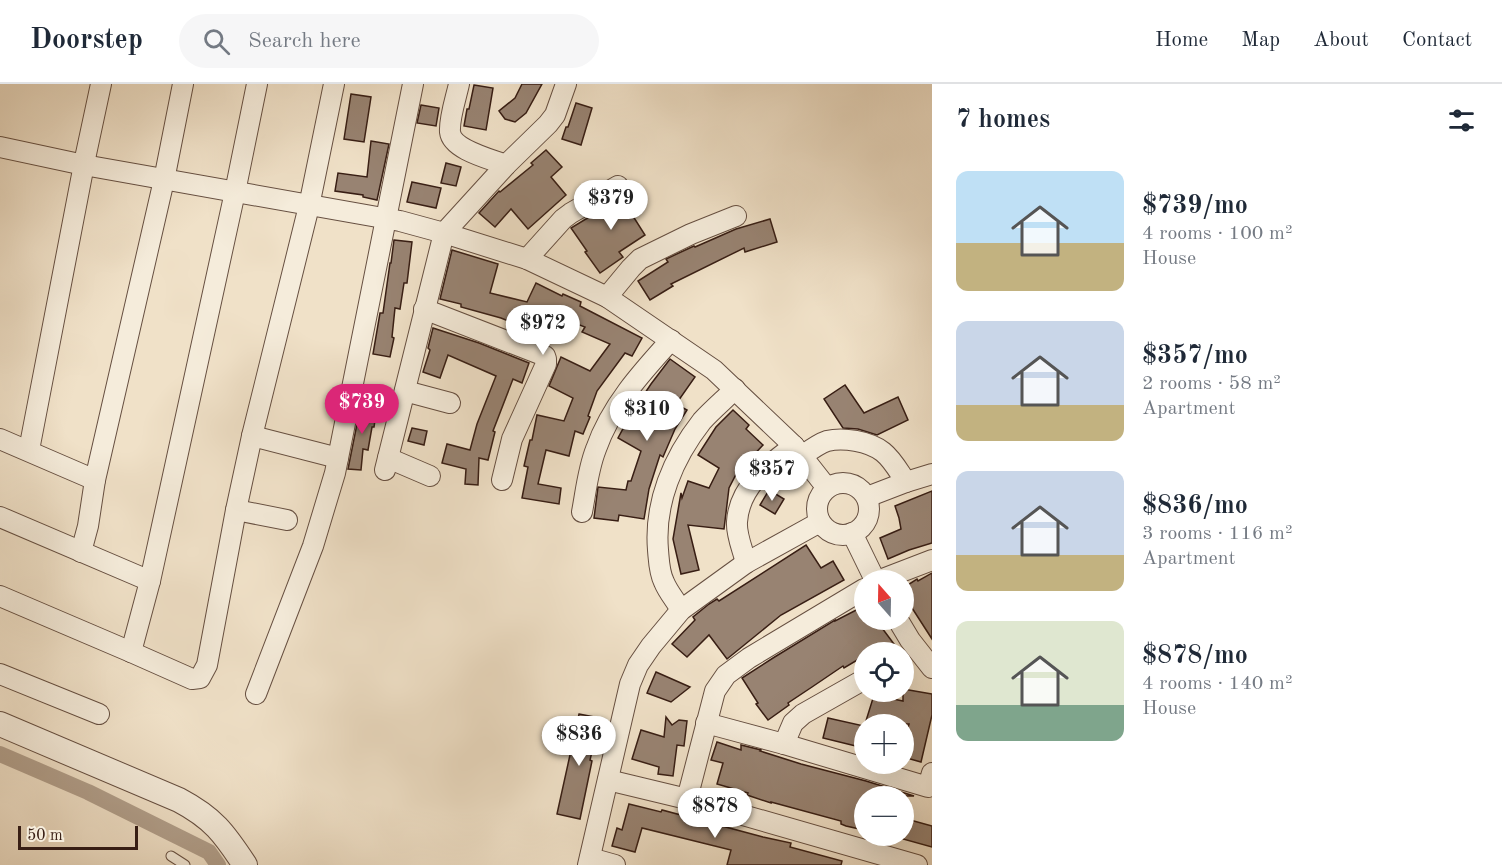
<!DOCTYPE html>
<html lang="en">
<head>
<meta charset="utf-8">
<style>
  :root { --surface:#fff; --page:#f6f6f7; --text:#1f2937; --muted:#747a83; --line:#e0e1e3; --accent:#db2777 }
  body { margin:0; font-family:"Old Standard TT",serif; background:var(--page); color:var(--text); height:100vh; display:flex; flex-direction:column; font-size:22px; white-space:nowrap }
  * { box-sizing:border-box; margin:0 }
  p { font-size:20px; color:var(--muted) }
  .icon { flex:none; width:33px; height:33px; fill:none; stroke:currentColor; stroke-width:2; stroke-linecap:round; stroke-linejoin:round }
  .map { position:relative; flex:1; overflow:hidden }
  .side { display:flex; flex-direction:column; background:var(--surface); width:570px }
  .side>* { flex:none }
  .needle { width:39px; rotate:340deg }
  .buttons { position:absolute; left:854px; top:486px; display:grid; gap:12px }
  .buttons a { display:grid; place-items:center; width:60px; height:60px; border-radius:50%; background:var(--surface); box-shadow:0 6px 24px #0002; font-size:30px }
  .scale { position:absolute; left:18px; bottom:15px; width:120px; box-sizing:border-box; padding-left:6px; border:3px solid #381e14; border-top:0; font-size:16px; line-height:21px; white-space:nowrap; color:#381e14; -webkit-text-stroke:4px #f5ecdb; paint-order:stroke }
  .price { position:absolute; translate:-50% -51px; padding:0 14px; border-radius:21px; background:#fff; color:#222; font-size:20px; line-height:39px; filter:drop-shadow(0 2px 3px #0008) }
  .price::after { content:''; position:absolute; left:50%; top:36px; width:18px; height:14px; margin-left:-9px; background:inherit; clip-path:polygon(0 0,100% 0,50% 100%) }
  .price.active { background:var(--accent); color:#fff }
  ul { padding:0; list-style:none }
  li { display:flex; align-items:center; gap:18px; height:150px; padding:0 24px }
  li span { display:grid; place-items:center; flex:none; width:168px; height:120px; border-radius:12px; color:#555 }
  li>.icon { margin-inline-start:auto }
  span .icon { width:72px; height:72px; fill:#fffc; stroke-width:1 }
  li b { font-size:26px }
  h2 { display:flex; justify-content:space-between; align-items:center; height:72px; padding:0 24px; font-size:26px }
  header { display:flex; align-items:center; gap:36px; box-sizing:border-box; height:84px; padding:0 30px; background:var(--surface); border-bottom:2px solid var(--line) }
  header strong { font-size:28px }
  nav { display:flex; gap:33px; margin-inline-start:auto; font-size:21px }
  .search { width:420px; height:54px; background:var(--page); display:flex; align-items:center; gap:15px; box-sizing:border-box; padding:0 21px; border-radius:33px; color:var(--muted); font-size:22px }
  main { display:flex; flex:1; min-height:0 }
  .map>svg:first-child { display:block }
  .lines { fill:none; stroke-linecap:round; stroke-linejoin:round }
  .canal { stroke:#b19f8b; stroke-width:16 }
  .building { fill:#988372; stroke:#381e14; stroke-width:1.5 }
  .service-casing { stroke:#664f41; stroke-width:11 }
  .minor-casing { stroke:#664f41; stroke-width:22 }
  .tertiary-casing { stroke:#664f41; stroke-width:26 }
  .service { stroke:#f5ecdb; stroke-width:9 }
  .minor { stroke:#f5ecdb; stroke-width:20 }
  .tertiary { stroke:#f5ecdb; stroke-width:24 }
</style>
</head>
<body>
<header>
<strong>Doorstep</strong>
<div class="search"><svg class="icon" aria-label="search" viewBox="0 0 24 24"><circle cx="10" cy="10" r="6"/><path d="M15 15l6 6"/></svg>Search here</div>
<nav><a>Home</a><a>Map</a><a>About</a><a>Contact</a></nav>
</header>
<main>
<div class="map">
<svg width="932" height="781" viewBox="0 0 932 781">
  <rect width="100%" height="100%" fill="#f0e1c8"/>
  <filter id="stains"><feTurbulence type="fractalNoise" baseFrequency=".00333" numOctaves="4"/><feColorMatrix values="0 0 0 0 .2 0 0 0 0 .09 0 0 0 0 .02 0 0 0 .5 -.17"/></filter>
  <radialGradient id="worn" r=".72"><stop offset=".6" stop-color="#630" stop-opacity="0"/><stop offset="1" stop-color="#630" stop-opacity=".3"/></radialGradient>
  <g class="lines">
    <path class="canal" d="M0,670L88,708L209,768L218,781"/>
  </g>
  <g class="building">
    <path d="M522,0H542L526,29L515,38L505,35L499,27L515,14Z"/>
    <path d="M474,1L493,4L486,46L464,42L467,25H469Z"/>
    <path d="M351,10L371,13L364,58L344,55Z"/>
    <path d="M576,19L592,24L581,61L562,55L566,43H568Z"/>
    <path d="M421,21L439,24L436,42L417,39Z"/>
    <path d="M371,57L389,60L377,116L363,113V111L335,107L338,89L367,93Z"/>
    <path d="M546,66L562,83L551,93L566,111L528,145L511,125L495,143L479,129L499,107L500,108L533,81L531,79Z"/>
    <path d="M446,79L461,83L456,102L441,99Z"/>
    <path d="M412,98L441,104L436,124L407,118Z"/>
    <path d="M636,103L644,123L631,129L645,151L619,168L623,173L600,189L585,168L587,167L571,144L624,112L629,105Z"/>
    <path d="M770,135L777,158L745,168L744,164L671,200L673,202L650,216L638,197L668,178L666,175L694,162L695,163L736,145Z"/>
    <path d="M394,156L412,158L407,199H404L400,225L395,224L392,253L394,254L390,273L373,270L380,229H383L390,179H391Z"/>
    <path d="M452,166L498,180L490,209L527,218L536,199L562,212L563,210L581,218L580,222L642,254L632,272L625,269L597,307L588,332L590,333L583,350L575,347L569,372L546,366L538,400L561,404L559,420L522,414L528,383L524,382L530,356H532L537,331L564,337L573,314L549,302L561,273L590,287L610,260L582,248L585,243L542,226L533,247L501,234L461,223V220L440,215Z"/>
    <path d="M433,244L479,259L529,279L522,299L513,295L493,347L495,348L488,376L479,374L478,401L465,400L466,385L442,379L447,360L470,366L477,340L496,292L448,271L440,294L423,288L430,266L428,264Z"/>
    <path d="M670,275L695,293L676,320L687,326L675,345L663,373L660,371L649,405L644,435L619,431L618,437L594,434L598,403L626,406L628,397H631L641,367L618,354L631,330L651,300Z"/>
    <path d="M845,301L864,329L898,313L908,336L877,351L858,345L843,344L824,315Z"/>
    <path d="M361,320L377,322L374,343H372L368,366L363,365L361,386L348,385Z"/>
    <path d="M733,326L749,341L746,345L763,361L748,377L745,373L729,404L724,445L688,441L699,486L681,490L673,455L681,409L682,414L688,397L709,404L719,384L698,371L716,343Z"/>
    <path d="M412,344L427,347L424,361L408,357Z"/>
    <path d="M769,406L784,415L775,430L760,421Z"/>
    <path d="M932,407V459L909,466L888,475L880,454L901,445L899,434L895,422Z"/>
    <path d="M806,461L821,484L833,477L844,496L781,531L727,575L709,551L687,573L672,560L695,536L693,533L709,520L717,515L719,517Z"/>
    <path d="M932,489V555L903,510V504L917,495L918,497Z"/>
    <path d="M864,522V536H876L900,568H864V572L844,584L843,582L812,603L788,619L789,621L768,636L756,620L758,619L742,594L773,574L835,536V537Z"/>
    <path d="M656,588L690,603L671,618L647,609Z"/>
    <path d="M903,605L932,610V631L921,678L903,673V664L909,640H865L874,611L903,617Z"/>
    <path d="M579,630L600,634L590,676L592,677L580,735L557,730Z"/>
    <path d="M666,633L672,641L679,636L687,637L684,662L677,661L673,692L658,690L659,683L632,675L641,646L664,653Z"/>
    <path d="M828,634L864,642V664L823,654Z"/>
    <path d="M717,658L741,666V661L761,666L760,667L801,680L866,697L914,712H864V746L846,742L841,740V737L771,718V719L747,711L748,709L717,700L723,679L711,676Z"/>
    <path d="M629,720L661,728L662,726L763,753L791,759L790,763L842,777L841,781H727L731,766L642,744L635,768L612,762L617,744L622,746Z"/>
    <path d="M903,734L932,742V763L903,755Z"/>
  </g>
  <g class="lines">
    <defs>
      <path id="service" d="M171,772L185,781"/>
      <g id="minor">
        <path d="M459,0C456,14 449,34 450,48C452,66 491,75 506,81"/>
        <path d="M0,63L84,81L400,137L444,149L527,175L607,213L714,286L794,362L827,404"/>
        <path d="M527,175L563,135L571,129L618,102"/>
        <path d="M607,213L631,184L640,175L691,150L736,132"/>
        <path d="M424,225L545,272L546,275V280L512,355L502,396"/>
        <path d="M405,307L450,319"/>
        <path d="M252,352L338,374"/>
        <path d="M0,355L95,396"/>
        <path d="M29,366L86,70L101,0"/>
        <path d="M802,372C809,367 818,360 827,357C843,353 869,357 883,368C893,376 899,388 906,398"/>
        <path d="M388,374L430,392"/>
        <path d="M385,386L444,149L506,81L548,40L555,31L566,0"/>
        <circle cx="843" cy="425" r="26"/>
        <path d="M867,413L906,398L932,390"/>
        <path d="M236,426L287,436"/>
        <path d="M582,428C586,407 588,385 596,365C611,322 641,289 671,256"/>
        <path d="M0,433L150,497"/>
        <path d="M852,449L875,496"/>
        <path d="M81,468L88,442L95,396L164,96L183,0"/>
        <path d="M746,479C743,466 736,451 737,438C739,403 768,381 794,362"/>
        <path d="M880,496L932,476"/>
        <path d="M0,512L131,568L192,595L200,594L207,581L236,426L252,352L309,122L334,0"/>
        <path d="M681,526C676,517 668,508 664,498C659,488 659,477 658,466C654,419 673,374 702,337C712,326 725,315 735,305"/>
        <path d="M898,536L910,556L932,584"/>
        <path d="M131,568L150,497L235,108L257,0"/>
        <path d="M0,590L99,630"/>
        <path d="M256,610L313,462L335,389L413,0"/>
        <path d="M706,639L784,660L928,703L932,689"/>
        <path d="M784,660L793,639L803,630L863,596"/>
        <path d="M608,696L687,715L917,781"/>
        <path d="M687,715L715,607L726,591L749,574L864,505"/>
        <path d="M590,774L615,781"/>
        <path d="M588,781L630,600L638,581L651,562L681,526L746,479L820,438"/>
      </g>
      <path id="tertiary" d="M0,640L179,716C213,734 224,749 245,781"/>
    </defs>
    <use href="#service" class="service-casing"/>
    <use href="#minor" class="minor-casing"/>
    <use href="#tertiary" class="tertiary-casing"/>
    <use href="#service" class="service"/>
    <use href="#minor" class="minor"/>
    <use href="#tertiary" class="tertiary"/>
  </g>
  <rect width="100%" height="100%" filter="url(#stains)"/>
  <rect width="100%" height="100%" fill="url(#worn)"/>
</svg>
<div class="buttons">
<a><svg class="needle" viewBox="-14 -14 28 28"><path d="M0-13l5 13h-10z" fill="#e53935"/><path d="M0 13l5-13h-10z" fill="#747a83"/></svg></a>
<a><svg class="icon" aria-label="locate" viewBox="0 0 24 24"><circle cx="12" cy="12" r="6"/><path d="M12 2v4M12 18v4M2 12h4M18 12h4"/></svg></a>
<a>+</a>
<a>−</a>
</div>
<div class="scale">50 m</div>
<b class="price" style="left:611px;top:147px">$379</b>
<b class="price" style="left:543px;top:272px">$972</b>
<b class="price active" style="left:362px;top:351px">$739</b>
<b class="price" style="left:647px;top:358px">$310</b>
<b class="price" style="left:772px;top:418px">$357</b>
<b class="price" style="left:579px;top:683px">$836</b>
<b class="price" style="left:715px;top:755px">$878</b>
</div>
<section class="side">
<h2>7 homes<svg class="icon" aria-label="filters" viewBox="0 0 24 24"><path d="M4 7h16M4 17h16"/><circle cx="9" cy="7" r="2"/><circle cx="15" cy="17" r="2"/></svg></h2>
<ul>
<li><span style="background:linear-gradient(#bfe0f5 60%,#c2b280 0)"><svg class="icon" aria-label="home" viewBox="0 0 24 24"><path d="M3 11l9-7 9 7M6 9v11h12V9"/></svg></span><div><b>$739/mo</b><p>4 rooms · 100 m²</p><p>House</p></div></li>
<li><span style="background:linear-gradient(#c9d6e8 70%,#c2b280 0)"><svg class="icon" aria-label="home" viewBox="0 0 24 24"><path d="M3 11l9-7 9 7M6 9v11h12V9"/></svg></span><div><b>$357/mo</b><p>2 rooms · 58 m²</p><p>Apartment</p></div></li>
<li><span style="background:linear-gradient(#c9d6e8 70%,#c2b280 0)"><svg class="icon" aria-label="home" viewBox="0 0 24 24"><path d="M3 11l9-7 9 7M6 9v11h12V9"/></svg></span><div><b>$836/mo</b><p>3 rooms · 116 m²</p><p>Apartment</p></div></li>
<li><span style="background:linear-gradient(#dfe7d0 70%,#7fa58c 0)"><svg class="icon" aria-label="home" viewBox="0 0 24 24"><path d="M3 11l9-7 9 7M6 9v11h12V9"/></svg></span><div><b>$878/mo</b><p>4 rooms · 140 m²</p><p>House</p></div></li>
</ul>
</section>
</main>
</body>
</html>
